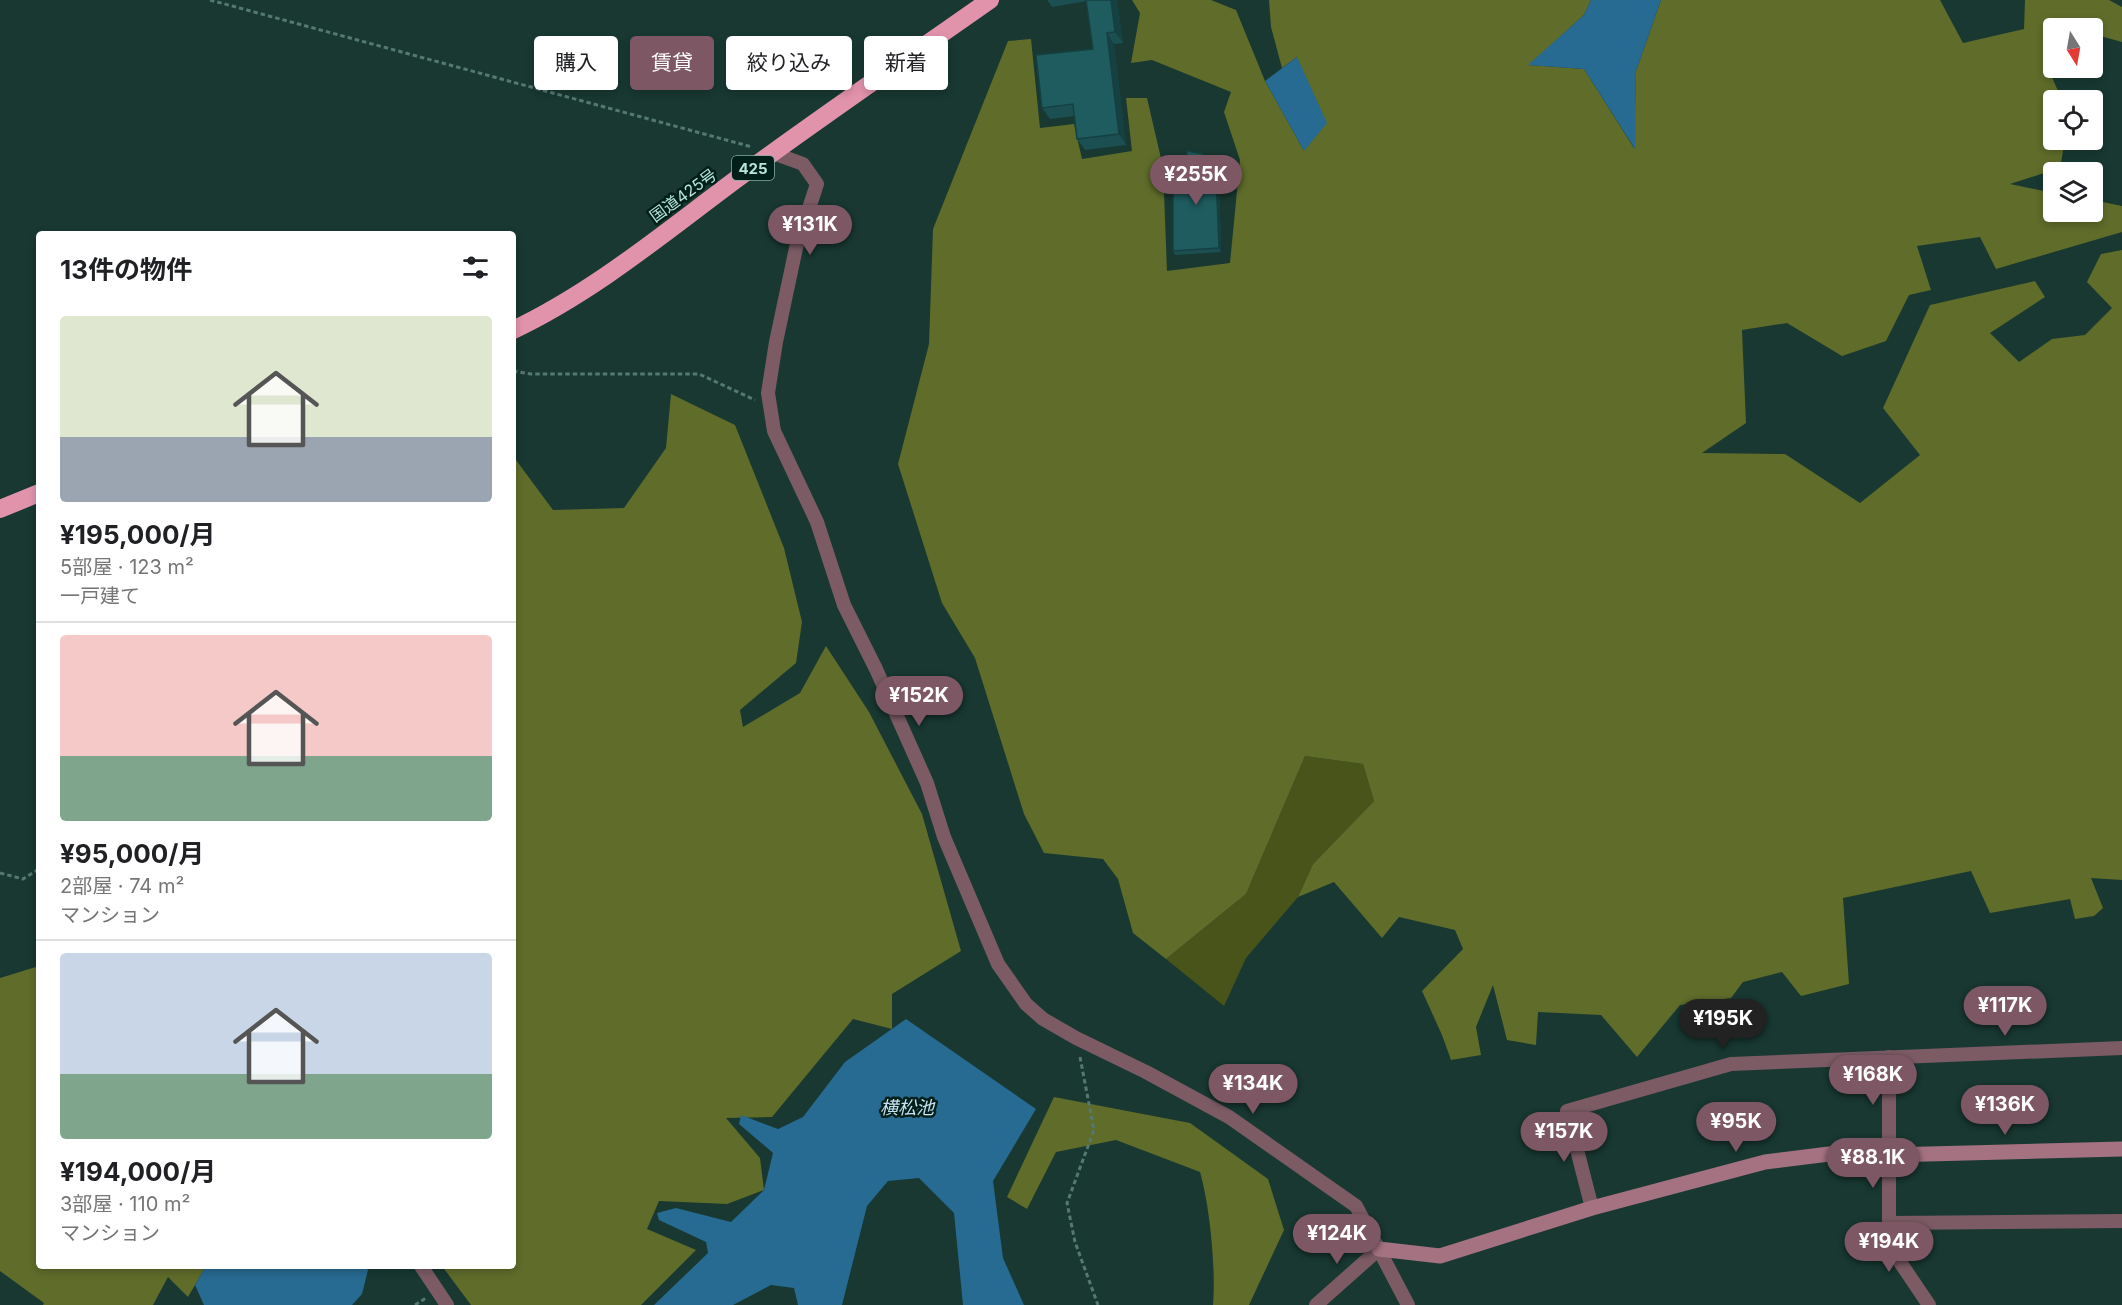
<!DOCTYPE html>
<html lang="ja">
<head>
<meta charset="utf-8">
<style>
  :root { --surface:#fff; --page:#f6f6f6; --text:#202124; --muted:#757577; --line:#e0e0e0; --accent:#7e5765 }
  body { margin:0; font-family:Inter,"Noto Sans JP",sans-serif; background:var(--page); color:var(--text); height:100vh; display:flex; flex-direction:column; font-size:22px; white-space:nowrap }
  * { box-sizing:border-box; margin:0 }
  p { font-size:20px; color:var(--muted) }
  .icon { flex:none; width:33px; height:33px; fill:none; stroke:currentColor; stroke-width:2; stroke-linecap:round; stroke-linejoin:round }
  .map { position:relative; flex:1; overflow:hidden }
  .details { position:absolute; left:36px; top:231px; width:480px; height:1038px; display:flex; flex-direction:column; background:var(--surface); border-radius:6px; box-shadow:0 3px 9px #0003 }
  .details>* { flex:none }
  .hud { position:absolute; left:534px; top:36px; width:570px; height:54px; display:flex; gap:12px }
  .needle { width:39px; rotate:169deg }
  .fabs { position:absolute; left:2043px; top:18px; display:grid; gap:12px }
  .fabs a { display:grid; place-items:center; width:60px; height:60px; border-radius:6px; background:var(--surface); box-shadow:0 3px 9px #0003; font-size:30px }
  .price { position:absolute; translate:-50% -51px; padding:0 14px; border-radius:21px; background:var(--accent); color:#fff; font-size:20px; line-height:39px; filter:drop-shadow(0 2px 3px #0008) }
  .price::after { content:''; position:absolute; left:50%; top:36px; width:18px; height:14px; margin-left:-9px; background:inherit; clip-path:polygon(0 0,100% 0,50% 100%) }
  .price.on { background:#222; color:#fff }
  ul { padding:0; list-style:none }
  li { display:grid; align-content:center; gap:12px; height:318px; padding:0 24px }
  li+li { border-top:2px solid var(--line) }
  li span { display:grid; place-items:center; height:186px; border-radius:6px; color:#555 }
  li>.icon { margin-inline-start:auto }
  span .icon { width:108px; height:108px; fill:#fffc; stroke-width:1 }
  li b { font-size:26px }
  h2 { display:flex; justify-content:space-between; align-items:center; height:72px; padding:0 24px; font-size:26px }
  .chip { padding:0 21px; border-radius:6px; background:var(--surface); box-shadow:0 3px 9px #0003; font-size:21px; line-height:54px }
  .chip.on { background:var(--accent); color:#fff }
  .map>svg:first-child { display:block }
  .green { fill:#49541b }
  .forest { fill:#5f6c2a }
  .water { fill:#276a92 }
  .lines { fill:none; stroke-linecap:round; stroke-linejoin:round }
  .path { stroke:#547971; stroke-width:3; stroke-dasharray:4.5 3; stroke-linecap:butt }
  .street { stroke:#7c5b65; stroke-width:14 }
  .secondary { stroke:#a57282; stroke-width:15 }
  .highway { stroke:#e293ac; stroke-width:18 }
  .wall { fill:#1b4f52 }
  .shaded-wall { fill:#164042 }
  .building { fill:#1f5c5f; stroke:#164042; stroke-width:1.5 }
  .labels { text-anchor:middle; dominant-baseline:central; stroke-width:5; stroke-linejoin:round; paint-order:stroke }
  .shield { fill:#001f19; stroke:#80aaa0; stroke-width:1.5 }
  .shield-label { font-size:15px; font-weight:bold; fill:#b7e5da }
  .street-label { font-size:16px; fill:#b7e5da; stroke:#001f19 }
  .water-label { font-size:18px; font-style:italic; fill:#c8e1f3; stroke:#001f19 }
</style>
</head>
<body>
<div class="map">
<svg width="2122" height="1305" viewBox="0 0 2122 1305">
  <rect width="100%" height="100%" fill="#183831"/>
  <path class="green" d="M1305,756L1363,764L1374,801L1313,864L1298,897L1246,958L1224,1006L1166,959L1246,894Z"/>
  <g class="forest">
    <path d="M1132,0H1211L1236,10L1265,81L1304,151L1297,57L1282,68L1271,27L1269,0H1591L1584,15L1529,65L1584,69L1634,148L1636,71L1661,0H1940L1963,43L2024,29L2025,0H2109L2122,7V42L2093,34L2092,28H2054V68H2055L2051,75L2062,100H2054V140H2065L2060,168L2010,184L2053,193L2054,212H2092L2093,200L2122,206V232L1996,269L1980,237L1917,246L1931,290L1909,295L1886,341L1842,356L1787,323L1742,330L1746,423L1702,453L1785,454L1860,503L1920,455L1883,408L1930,305L2035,281L2045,297L1990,333L2019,362L2052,339L2085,335L2112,308L2087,282L2101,254L2122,250V880L2091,878L2103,908L2094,916L2075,919L2070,899L1990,913L1971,871L1843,898L1849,984L1801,996L1782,972L1743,982L1731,998L1680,1005L1637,1057L1601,1015L1538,1012L1536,1045L1507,1040L1493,985L1476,1027L1481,1055L1451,1060L1442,1035L1422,991L1463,949L1455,930L1399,917L1382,938L1334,882L1298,897L1313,864L1374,801L1363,764L1305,756L1246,894L1166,959L1133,933L1118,879L1103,859L1044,853L1024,814L975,658L942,603L898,464L929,344L933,229L1008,41L1031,39L1040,128L1074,124L1082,159L1132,151L1126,98H1147L1163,167L1167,271L1230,263L1240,160L1224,112L1231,92L1152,60L1131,63L1140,13Z"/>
    <path d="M671,394L735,425L784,548L802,622L796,663L740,710L743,727L800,693L826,646L869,712L922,814L961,951L892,994V1029L853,1019L772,1117L726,1118L760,1158L764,1190L727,1204L659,1201L647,1229L696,1250L641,1305H471L442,1266H513V456L553,510L624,508L666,448Z"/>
    <path d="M39,966V1266H206L188,1297L168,1277L153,1305H43L44,1303L0,1271V978Z"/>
    <path d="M1054,1097L1190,1123L1268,1179L1284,1230L1249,1305H1213C1216,1269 1210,1207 1200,1172L1116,1140L1056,1152L1027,1209L1007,1197Z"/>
  </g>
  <g class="water">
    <path d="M1591,0H1661L1636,71L1635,149L1584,69L1528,65L1584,15Z"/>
    <path d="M1297,57L1327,123L1304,151L1265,81Z"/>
    <path d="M906,1019L1036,1109L993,1181L1003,1258L1024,1305H963L954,1213L919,1178L888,1181L867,1206L842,1305H798L794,1288L771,1285L733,1305H654L708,1253L706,1242L659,1220L657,1213L676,1208L731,1222L764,1190L773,1153L739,1124L741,1115L778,1129L803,1117L845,1062Z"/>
    <path d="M206,1266H364L368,1270L362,1294L352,1305H204L195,1285Z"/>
  </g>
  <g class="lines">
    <g class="path">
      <path d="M210,0L752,147"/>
      <path d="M513,371L531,374H699L755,400"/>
      <path d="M0,873L23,879L39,869"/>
      <path d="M1080,1057L1094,1130L1067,1203L1075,1242L1098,1305"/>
      <path d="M415,1305L426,1298"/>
    </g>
    <g class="street">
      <path d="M773,153L803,164L817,184L796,248L776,342L768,393L774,431L817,522L844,605L876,669L927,783L944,837L998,964L1026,1004L1043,1019L1076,1038L1146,1072L1229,1117L1356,1206L1408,1305"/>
      <path d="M1889,1057V1223L1900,1262L1929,1305"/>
      <path d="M1592,1208L1567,1111L1731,1064L2122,1048"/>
      <path d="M1889,1223L2122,1221"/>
      <path d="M421,1266L447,1305"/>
      <path d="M1316,1305L1379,1249"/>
    </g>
    <path class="secondary" d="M1379,1249L1440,1256L1592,1208L1765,1162L1829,1154L1889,1155L2122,1149"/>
    <g class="highway">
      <path d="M513,330C595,291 665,232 738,178C821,117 906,59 990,0"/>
      <path d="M0,509L39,493"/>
    </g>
  </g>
  <g class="wall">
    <path d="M1047,0H1117L1123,43L1114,44L1126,145L1085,150L1077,139L1075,116L1050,119L1042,108L1093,49L1087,1L1052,7Z"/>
    <path d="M1187,175L1219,179L1221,252L1175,255L1173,251Z"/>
  </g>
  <g class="shaded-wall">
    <path d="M1111,0H1117L1123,43L1115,32Z"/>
    <path d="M1107,33L1114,44L1126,145L1119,134Z"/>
    <path d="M1203,154L1219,179L1221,252L1219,248Z"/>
  </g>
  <g class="building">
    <path d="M1086,0H1111L1115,32L1107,33L1119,134L1077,139L1073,104L1042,108L1036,55L1093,49Z"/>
    <path d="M1187,151L1203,154L1216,175L1219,248L1173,251V187L1179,171L1187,175Z"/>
  </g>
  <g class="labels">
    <rect class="shield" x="732" y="156" width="42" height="24" rx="4.5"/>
    <g class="shield-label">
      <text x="753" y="168">425</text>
    </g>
    <g class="street-label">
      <text transform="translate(683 195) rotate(-36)">国道425号</text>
    </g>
    <g class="water-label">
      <text x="907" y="1107">横松池</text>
    </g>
  </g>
</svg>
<div class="fabs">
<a><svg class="needle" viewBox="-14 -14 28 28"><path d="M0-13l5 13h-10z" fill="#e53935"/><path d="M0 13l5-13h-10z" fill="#757577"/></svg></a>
<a><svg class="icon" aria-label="locate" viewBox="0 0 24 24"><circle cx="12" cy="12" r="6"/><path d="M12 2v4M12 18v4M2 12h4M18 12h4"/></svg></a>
<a><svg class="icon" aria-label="layers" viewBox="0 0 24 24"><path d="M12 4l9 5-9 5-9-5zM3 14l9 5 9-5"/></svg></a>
</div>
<b class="price" style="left:1196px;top:206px">¥255K</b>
<b class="price" style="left:810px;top:256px">¥131K</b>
<b class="price" style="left:919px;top:727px">¥152K</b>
<b class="price" style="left:2005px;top:1037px">¥117K</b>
<b class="price on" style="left:1723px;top:1050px">¥195K</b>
<b class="price" style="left:1873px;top:1106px">¥168K</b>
<b class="price" style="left:1253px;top:1115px">¥134K</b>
<b class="price" style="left:2005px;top:1136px">¥136K</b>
<b class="price" style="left:1736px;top:1153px">¥95K</b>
<b class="price" style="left:1564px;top:1163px">¥157K</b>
<b class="price" style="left:1873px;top:1189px">¥88.1K</b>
<b class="price" style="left:1337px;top:1265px">¥124K</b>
<b class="price" style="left:1889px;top:1273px">¥194K</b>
<div class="hud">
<a class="chip">購入</a>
<a class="chip on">賃貸</a>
<a class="chip">絞り込み</a>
<a class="chip">新着</a>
</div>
<section class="details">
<h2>13件の物件<svg class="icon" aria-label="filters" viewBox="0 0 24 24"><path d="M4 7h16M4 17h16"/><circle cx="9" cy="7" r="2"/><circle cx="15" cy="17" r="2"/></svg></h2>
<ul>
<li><span style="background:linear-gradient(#dfe7d0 65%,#9aa5b1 0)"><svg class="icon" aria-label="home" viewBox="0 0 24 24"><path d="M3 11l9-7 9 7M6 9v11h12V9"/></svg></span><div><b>¥195,000/月</b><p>5部屋 · 123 m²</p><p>一戸建て</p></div></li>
<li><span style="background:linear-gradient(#f6c9c9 65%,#7fa58c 0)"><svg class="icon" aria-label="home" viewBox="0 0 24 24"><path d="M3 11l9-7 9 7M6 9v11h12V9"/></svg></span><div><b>¥95,000/月</b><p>2部屋 · 74 m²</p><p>マンション</p></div></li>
<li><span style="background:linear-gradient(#c9d6e8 65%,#7fa58c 0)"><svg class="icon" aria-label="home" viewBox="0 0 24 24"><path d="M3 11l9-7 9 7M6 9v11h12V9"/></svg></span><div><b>¥194,000/月</b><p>3部屋 · 110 m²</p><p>マンション</p></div></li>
</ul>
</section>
</div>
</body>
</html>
